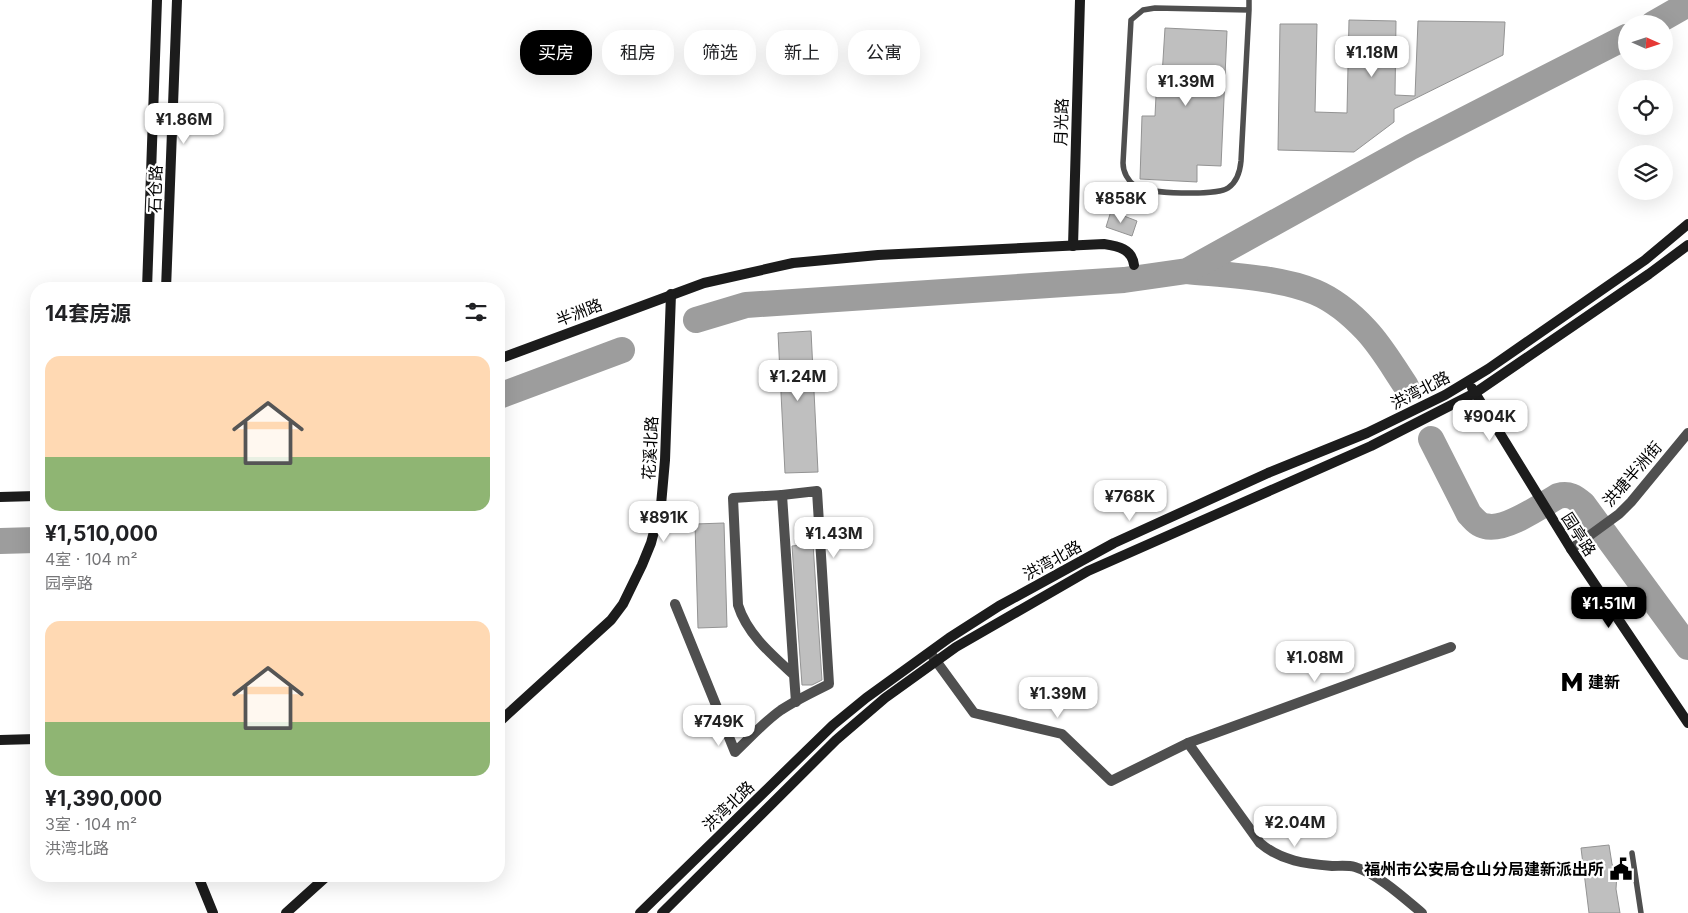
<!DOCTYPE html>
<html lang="zh">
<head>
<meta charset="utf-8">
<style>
  :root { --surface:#fff; --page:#f2f2f2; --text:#202124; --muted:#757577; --accent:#000 }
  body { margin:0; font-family:Inter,"Noto Sans SC",sans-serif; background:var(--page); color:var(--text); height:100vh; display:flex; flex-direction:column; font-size:19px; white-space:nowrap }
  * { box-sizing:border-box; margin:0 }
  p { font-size:16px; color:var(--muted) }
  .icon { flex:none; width:28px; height:28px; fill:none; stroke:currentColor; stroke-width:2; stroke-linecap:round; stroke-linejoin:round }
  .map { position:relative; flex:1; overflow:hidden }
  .details { position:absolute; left:30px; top:282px; width:475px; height:600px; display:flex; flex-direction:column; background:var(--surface); border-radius:20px; box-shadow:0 5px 20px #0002 }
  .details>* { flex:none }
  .top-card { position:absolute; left:520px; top:30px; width:475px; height:45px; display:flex; gap:10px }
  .needle { width:32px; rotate:93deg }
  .buttons { position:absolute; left:1618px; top:15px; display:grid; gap:10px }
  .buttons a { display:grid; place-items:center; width:55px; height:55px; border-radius:50%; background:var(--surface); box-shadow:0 5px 20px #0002; font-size:25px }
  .price { position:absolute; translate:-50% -42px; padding:0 11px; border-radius:10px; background:#fff; color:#222; font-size:16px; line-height:32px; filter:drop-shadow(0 1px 2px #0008) }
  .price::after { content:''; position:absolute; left:50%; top:30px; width:15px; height:11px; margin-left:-8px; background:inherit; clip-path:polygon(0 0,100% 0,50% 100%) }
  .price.current { background:var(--accent); color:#fff }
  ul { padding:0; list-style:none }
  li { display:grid; align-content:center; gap:10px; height:265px; padding:0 15px }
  li span { display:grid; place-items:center; height:155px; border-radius:15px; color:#555 }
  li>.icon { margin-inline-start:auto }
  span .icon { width:90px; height:90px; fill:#fffc; stroke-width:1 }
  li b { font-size:21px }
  h2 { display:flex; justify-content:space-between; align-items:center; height:60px; padding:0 15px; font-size:21px }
  .tag { padding:0 18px; border-radius:20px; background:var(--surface); box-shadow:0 5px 20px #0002; font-size:18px; line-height:45px }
  .tag.current { background:var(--accent); color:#fff }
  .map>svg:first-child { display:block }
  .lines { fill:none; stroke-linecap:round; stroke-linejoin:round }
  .river { stroke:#9d9d9d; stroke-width:26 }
  .building { fill:#bfbfbf; stroke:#939393 }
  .lane { stroke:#4f4f4f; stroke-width:5.5 }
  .street { stroke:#4f4f4f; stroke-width:10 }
  .secondary { stroke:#1c1c1c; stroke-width:10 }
  .labels { text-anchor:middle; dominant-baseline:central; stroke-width:4.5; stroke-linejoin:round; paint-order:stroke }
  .street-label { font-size:16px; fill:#000; stroke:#fff }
  .poi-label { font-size:16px; font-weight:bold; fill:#000; stroke:#fff; text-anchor:start }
</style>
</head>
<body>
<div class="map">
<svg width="1688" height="913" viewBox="0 0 1688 913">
  <rect width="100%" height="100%" fill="#fff"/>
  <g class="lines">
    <g class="river">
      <path d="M1653,24L1688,4"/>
      <path d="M1187,271C1226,275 1279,277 1315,292C1334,300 1352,315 1366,330C1382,347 1393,367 1406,386"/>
      <path d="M696,320L746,305L1124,280L1187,271L1411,147L1626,37"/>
      <path d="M499,396L622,350"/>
      <path d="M1431,439L1469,514C1474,519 1478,525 1485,526C1504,532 1541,506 1558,496C1569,493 1575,497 1583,504L1688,647"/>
      <path d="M0,541L36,540"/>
    </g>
  </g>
  <g class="building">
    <path d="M1349,20L1396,21L1395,95L1415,96L1418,21L1505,22L1503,55L1394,109V122L1354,152L1278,150L1280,24H1317L1315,112L1347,113Z"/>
    <path d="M1165,28L1227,31L1221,166L1197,165V182L1140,179L1142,116H1155L1157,76H1162Z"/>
    <path d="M1111,211L1137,221L1132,236L1106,227Z"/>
    <path d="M811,331L818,472L785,473L778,333Z"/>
    <path d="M724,523L727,627L698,628L695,524Z"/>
    <path d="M813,544L822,680L812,685H802L792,546Z"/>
    <path d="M1609,845L1612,864L1617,874L1616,889L1620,913H1589L1581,848Z"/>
  </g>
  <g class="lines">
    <g class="lane">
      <path d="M1249,10L1155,8L1143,10L1131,20L1123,163C1123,172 1128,181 1135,186C1147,194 1216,196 1228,188C1237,182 1240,172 1241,161L1249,10V0"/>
      <path d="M1632,853L1641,913"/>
    </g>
    <g class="street">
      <path d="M1571,549L1619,514L1631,502L1688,433"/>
      <path d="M675,604L735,752C750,738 764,722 781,710C796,700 813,692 829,684L817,491L782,495"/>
      <path d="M931,654L974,713L1062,734L1111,781L1188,743L1451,647"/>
      <path d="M794,675C772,655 747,634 738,605L733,498L782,495L794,675L796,702"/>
      <path d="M1188,743L1260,843C1281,861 1306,864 1332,866C1340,866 1348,865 1355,867C1378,874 1404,898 1422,913"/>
    </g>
    <g class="secondary">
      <path d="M1073,246L1080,0"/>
      <path d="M147,289L157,0"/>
      <path d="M166,289L177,0"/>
      <path d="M499,359L704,283L793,263L878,255L1104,244C1118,246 1132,249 1134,265"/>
      <path d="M1472,388L1571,549L1688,723"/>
      <path d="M0,497L36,496"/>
      <path d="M499,722L611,620L623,604L642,565L651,543L661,505L665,460L671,294"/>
      <path d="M0,740L36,739"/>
      <path d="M198,876L213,913"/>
      <path d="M286,913L327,876"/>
      <path d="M640,913L833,725L866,698L949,638L999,606L1114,543L1268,473L1367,433L1445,395L1488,369L1645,260L1688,224"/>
      <path d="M662,913L836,740L885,698L956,647L1088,571L1371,446L1475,393L1649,274L1688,245"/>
    </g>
  </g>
  <defs>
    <symbol id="metro-bare" viewBox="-9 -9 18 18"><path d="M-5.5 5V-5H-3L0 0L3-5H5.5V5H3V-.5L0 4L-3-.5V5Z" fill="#000" stroke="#fff" stroke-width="2.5" paint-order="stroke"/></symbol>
    <symbol id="civic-bare" viewBox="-9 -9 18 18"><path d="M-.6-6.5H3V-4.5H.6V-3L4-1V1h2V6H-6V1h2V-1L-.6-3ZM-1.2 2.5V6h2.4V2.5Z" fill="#000" stroke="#fff" stroke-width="2.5" paint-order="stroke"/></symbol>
  </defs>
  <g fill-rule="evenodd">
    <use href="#metro-bare" x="1556" y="666" width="32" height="32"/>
    <use href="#civic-bare" x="1605" y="853" width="32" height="32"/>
  </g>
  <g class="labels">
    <g class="street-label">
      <text transform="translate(1061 122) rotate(-88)">月光路</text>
      <text transform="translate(155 189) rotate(-88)">石仓路</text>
      <text transform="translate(579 312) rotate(-21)">半洲路</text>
      <text transform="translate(1420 390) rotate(-27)">洪湾北路</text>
      <text transform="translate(650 448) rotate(-87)">花溪北路</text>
      <text transform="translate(1632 474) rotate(-49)">洪塘半洲街</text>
      <text transform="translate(1579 534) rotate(57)">园亭路</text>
      <text transform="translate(1052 560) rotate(-29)">洪湾北路</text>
      <text transform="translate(728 806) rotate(-44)">洪湾北路</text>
    </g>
    <g class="poi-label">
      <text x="1588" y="682">建新</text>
      <text x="1604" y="869" text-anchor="end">福州市公安局仓山分局建新派出所</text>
    </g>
  </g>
</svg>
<div class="buttons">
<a><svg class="needle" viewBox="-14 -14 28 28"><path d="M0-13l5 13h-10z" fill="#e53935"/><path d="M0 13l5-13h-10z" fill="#757577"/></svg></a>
<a><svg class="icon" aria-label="locate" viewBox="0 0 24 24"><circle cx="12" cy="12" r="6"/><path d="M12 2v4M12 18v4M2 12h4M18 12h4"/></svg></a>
<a><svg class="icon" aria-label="layers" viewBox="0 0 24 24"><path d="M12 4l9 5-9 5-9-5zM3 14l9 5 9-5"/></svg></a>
</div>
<b class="price" style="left:1372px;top:78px">¥1.18M</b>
<b class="price" style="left:1186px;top:107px">¥1.39M</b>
<b class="price" style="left:184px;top:145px">¥1.86M</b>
<b class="price" style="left:1121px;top:224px">¥858K</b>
<b class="price" style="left:798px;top:402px">¥1.24M</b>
<b class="price" style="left:1490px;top:442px">¥904K</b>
<b class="price" style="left:1130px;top:522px">¥768K</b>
<b class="price" style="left:664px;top:543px">¥891K</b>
<b class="price" style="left:834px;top:559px">¥1.43M</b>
<b class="price current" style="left:1609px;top:629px">¥1.51M</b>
<b class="price" style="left:1315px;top:683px">¥1.08M</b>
<b class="price" style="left:1058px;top:719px">¥1.39M</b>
<b class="price" style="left:719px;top:747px">¥749K</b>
<b class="price" style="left:1295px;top:848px">¥2.04M</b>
<div class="top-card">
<a class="tag current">买房</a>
<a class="tag">租房</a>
<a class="tag">筛选</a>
<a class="tag">新上</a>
<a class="tag">公寓</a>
</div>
<section class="details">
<h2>14套房源<svg class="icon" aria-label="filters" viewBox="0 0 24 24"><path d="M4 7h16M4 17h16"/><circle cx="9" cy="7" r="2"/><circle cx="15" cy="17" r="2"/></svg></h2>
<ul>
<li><span style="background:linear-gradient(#ffd9b3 65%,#8fb573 0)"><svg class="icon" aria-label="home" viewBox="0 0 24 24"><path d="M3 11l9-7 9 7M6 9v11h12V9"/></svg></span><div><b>¥1,510,000</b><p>4室 · 104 m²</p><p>园亭路</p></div></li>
<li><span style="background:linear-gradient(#ffd9b3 65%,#8fb573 0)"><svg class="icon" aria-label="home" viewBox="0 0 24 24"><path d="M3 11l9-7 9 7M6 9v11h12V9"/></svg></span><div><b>¥1,390,000</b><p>3室 · 104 m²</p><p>洪湾北路</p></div></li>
</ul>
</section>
</div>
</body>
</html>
